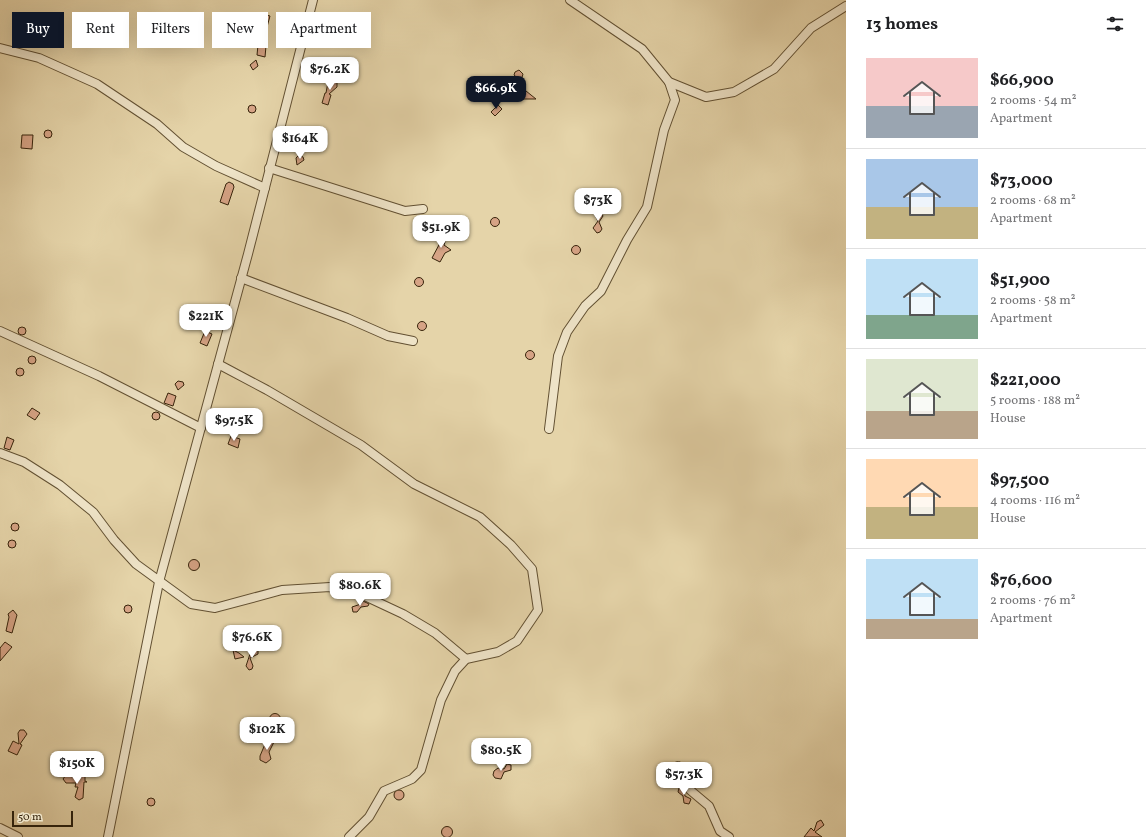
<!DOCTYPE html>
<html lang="en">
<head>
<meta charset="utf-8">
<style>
  :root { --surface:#fff; --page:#f6f6f6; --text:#202124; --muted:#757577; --line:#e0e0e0; --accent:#111827 }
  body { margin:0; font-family:Vollkorn,serif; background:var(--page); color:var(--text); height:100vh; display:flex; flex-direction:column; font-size:15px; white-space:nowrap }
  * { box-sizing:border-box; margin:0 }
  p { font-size:13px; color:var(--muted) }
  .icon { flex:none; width:22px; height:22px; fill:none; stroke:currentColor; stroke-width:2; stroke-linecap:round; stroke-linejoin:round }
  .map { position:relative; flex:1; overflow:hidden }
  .drawer { display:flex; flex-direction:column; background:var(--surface); width:300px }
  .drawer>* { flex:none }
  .top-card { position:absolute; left:12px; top:12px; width:380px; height:36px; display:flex; gap:8px }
  .scale { position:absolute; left:12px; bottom:10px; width:61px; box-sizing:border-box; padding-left:4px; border:2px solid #37240b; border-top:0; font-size:11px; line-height:14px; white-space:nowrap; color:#37240b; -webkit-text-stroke:3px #eee3c7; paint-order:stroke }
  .price { position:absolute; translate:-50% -34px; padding:0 9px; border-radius:8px; background:#fff; color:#222; font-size:13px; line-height:26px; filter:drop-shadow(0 1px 2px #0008) }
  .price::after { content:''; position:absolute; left:50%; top:24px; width:12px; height:9px; margin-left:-6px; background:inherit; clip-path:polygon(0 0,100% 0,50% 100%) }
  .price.on { background:var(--accent); color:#fff }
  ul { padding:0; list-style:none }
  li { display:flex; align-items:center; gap:12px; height:100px; padding:0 20px }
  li+li { border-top:1px solid var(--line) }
  li span { display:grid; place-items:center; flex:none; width:112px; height:80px; border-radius:0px; color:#555 }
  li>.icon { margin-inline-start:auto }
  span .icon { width:48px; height:48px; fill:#fffc; stroke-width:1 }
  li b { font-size:17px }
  h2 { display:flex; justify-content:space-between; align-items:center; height:48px; padding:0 20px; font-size:17px }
  .tag { padding:0 14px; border-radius:0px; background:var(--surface); box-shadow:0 4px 16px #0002; font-size:14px; line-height:36px }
  .tag.on { background:var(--accent); color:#fff }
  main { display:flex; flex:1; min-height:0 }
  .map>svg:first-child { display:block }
  .building { fill:#d6a385; stroke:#37240b }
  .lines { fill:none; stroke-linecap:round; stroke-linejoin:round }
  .minor-casing { stroke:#625032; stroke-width:10 }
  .minor { stroke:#eee3c7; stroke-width:8 }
</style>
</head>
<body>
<main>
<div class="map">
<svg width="846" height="837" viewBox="0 0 846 837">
  <rect width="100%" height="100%" fill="#e5d4a9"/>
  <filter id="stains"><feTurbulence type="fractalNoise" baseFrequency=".005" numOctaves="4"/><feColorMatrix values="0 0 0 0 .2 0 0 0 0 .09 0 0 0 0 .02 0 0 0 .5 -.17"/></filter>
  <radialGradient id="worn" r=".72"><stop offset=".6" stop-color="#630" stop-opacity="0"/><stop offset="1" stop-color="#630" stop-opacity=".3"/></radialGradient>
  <g class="building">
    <path d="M263,14L270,16L267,27L261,25Z"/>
    <circle cx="51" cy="26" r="4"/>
    <path d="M323,26L331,29L328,36L320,32Z"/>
    <path d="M264,29L267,37L262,44L259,36Z"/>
    <path d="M258,45L266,46L265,57L257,55Z"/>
    <path d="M256,60L258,66L253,70L250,65Z"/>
    <path d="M333,61L342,65L338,75L328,71Z"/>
    <path d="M519,70L523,74L521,81L514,75L515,72Z"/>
    <path d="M333,77L337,83V87L329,94L331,95L328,105L322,103L325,93H326L328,82Z"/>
    <path d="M521,87L536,99H521L517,97Z"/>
    <circle cx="252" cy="109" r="4"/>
    <path d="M498,105L502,109L495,116L491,112Z"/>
    <circle cx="48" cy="134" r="4"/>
    <path d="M22,135H33L32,149L21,148Z"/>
    <path d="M299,155L303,157L304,160L297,165L296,158Z"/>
    <path d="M229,182L233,184L234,187L228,205L220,202L226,184Z"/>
    <path d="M600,211L603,216L599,222L602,229L600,232L597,233L593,228L598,221L594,214Z"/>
    <circle cx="495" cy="222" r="4.5"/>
    <path d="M443,233L447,236L444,245L451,250L445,253L440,262L432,258L440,243L439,235Z"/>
    <circle cx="576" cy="250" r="4.5"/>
    <circle cx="419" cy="282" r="4.5"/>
    <circle cx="422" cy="326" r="4.5"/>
    <circle cx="22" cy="331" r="4"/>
    <path d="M205,331L212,334L207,346L200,343Z"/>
    <circle cx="530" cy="355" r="4.5"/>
    <circle cx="32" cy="360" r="4"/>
    <circle cx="20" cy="372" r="4"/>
    <path d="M178,381L183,382L184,385L178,390L175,384Z"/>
    <path d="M168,393L176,396L173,406L164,403Z"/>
    <path d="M32,408L40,413L35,420L27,415Z"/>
    <circle cx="156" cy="416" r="4"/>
    <path d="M231,436L240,439L238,448L228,444Z"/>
    <path d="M7,437L14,440L10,450L4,448Z"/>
    <circle cx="15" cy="527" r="4"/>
    <circle cx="12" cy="544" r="4"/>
    <circle cx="194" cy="565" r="5.5"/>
    <path d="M363,601L369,604L368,606L361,607L357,612H353L352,607L361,604Z"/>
    <circle cx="128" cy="609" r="4"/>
    <path d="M13,610L17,615L12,633L6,631L9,617L8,614Z"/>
    <path d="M225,641L233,644V650L226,648Z"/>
    <path d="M5,642L12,647L0,661V648Z"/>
    <path d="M254,649L258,650V654L250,658L253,666L252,669L249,670L246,666L251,651Z"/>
    <path d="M233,650L239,653L244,657L235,659Z"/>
    <circle cx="275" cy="719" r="5.5"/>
    <path d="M20,730H24L27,734L20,744L22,745L17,755L8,751L13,741L19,744L18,733Z"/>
    <path d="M268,737L275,740L269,752L271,759L266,763L260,760V756Z"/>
    <path d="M507,764L511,765V770L504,772L501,779L495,778L493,775L494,771L498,768L504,769Z"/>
    <path d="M83,773L85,774V781L87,782H84L83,798L79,800L75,797L78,787H75L76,783H66L63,779L66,775L76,778V776L82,777Z"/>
    <path d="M679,788H683L685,796L691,799L689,804L684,803L683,796L678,792Z"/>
    <circle cx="399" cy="795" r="5"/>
    <circle cx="151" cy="802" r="4"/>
    <path d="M821,820L824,825L815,832L822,837H804L811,828L814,831L817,822Z"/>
    <circle cx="447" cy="832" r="5.5"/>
  </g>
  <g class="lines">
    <defs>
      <g id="minor">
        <path d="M570,0L642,49L669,82L706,97L734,92L774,69L811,28L846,6"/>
        <path d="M0,48L39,58L97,84L157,124L183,147L216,166L265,188"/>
        <path d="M269,168L405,211L423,209"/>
        <path d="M241,278L347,318L388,336L413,341"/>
        <path d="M0,331L99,376L201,428"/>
        <path d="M218,364L267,390L361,445L414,484L480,517L511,545L532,569L538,610L517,641L498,652L466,659L455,671L441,700L421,770L412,779L384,791L369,817L349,837"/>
        <path d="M549,429L558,356L567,332L585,306L601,291L627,240L647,207L664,130L675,100L669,82"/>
        <path d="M0,453L24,462L60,485L93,512L114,540L136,564L191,604L215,608L282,590L330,587L356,592L403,614L435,633L466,659"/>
        <path d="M678,766L690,790L709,806L720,831L729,837"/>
        <path d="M0,828L18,837"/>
        <path d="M108,837L159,582L248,254L313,0"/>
      </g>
    </defs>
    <use href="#minor" class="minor-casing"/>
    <use href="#minor" class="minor"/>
  </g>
  <rect width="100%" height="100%" filter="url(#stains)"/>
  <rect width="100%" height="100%" fill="url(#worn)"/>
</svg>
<div class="scale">50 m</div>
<b class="price" style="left:330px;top:91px">$76.2K</b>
<b class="price on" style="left:496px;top:110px">$66.9K</b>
<b class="price" style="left:300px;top:160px">$164K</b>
<b class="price" style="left:598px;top:222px">$73K</b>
<b class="price" style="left:441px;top:249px">$51.9K</b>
<b class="price" style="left:206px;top:338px">$221K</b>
<b class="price" style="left:234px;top:442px">$97.5K</b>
<b class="price" style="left:360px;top:607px">$80.6K</b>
<b class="price" style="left:252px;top:659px">$76.6K</b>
<b class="price" style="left:267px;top:751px">$102K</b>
<b class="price" style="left:501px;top:772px">$80.5K</b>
<b class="price" style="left:77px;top:785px">$150K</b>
<b class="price" style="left:684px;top:796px">$57.3K</b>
<div class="top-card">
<a class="tag on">Buy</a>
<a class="tag">Rent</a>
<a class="tag">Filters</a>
<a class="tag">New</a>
<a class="tag">Apartment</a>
</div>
</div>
<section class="drawer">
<h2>13 homes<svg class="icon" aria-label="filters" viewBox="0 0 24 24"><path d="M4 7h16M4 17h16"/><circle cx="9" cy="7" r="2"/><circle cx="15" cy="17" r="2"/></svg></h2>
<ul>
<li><span style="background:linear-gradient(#f6c9c9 60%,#9aa5b1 0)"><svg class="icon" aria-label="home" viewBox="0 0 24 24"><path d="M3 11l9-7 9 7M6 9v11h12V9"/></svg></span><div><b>$66,900</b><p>2 rooms · 54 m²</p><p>Apartment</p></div></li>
<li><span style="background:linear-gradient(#a9c7e8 60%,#c2b280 0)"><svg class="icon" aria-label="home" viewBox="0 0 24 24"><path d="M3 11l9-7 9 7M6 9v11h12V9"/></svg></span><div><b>$73,000</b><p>2 rooms · 68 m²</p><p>Apartment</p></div></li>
<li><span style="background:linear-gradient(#bfe0f5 70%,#7fa58c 0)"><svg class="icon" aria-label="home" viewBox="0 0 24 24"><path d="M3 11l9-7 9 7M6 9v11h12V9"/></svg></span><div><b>$51,900</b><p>2 rooms · 58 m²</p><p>Apartment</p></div></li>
<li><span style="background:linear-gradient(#dfe7d0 65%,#b9a48a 0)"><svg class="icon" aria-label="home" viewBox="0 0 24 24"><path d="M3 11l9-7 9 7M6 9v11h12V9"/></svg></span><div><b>$221,000</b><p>5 rooms · 188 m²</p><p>House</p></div></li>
<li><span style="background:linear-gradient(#ffd9b3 60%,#c2b280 0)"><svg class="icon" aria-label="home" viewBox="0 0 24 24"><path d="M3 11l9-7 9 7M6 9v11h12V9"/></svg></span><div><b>$97,500</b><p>4 rooms · 116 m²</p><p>House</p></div></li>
<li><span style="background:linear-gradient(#bfe0f5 75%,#b9a48a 0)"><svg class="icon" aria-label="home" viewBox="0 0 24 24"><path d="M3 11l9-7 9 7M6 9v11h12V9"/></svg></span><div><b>$76,600</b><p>2 rooms · 76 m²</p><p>Apartment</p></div></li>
</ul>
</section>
</main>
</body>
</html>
